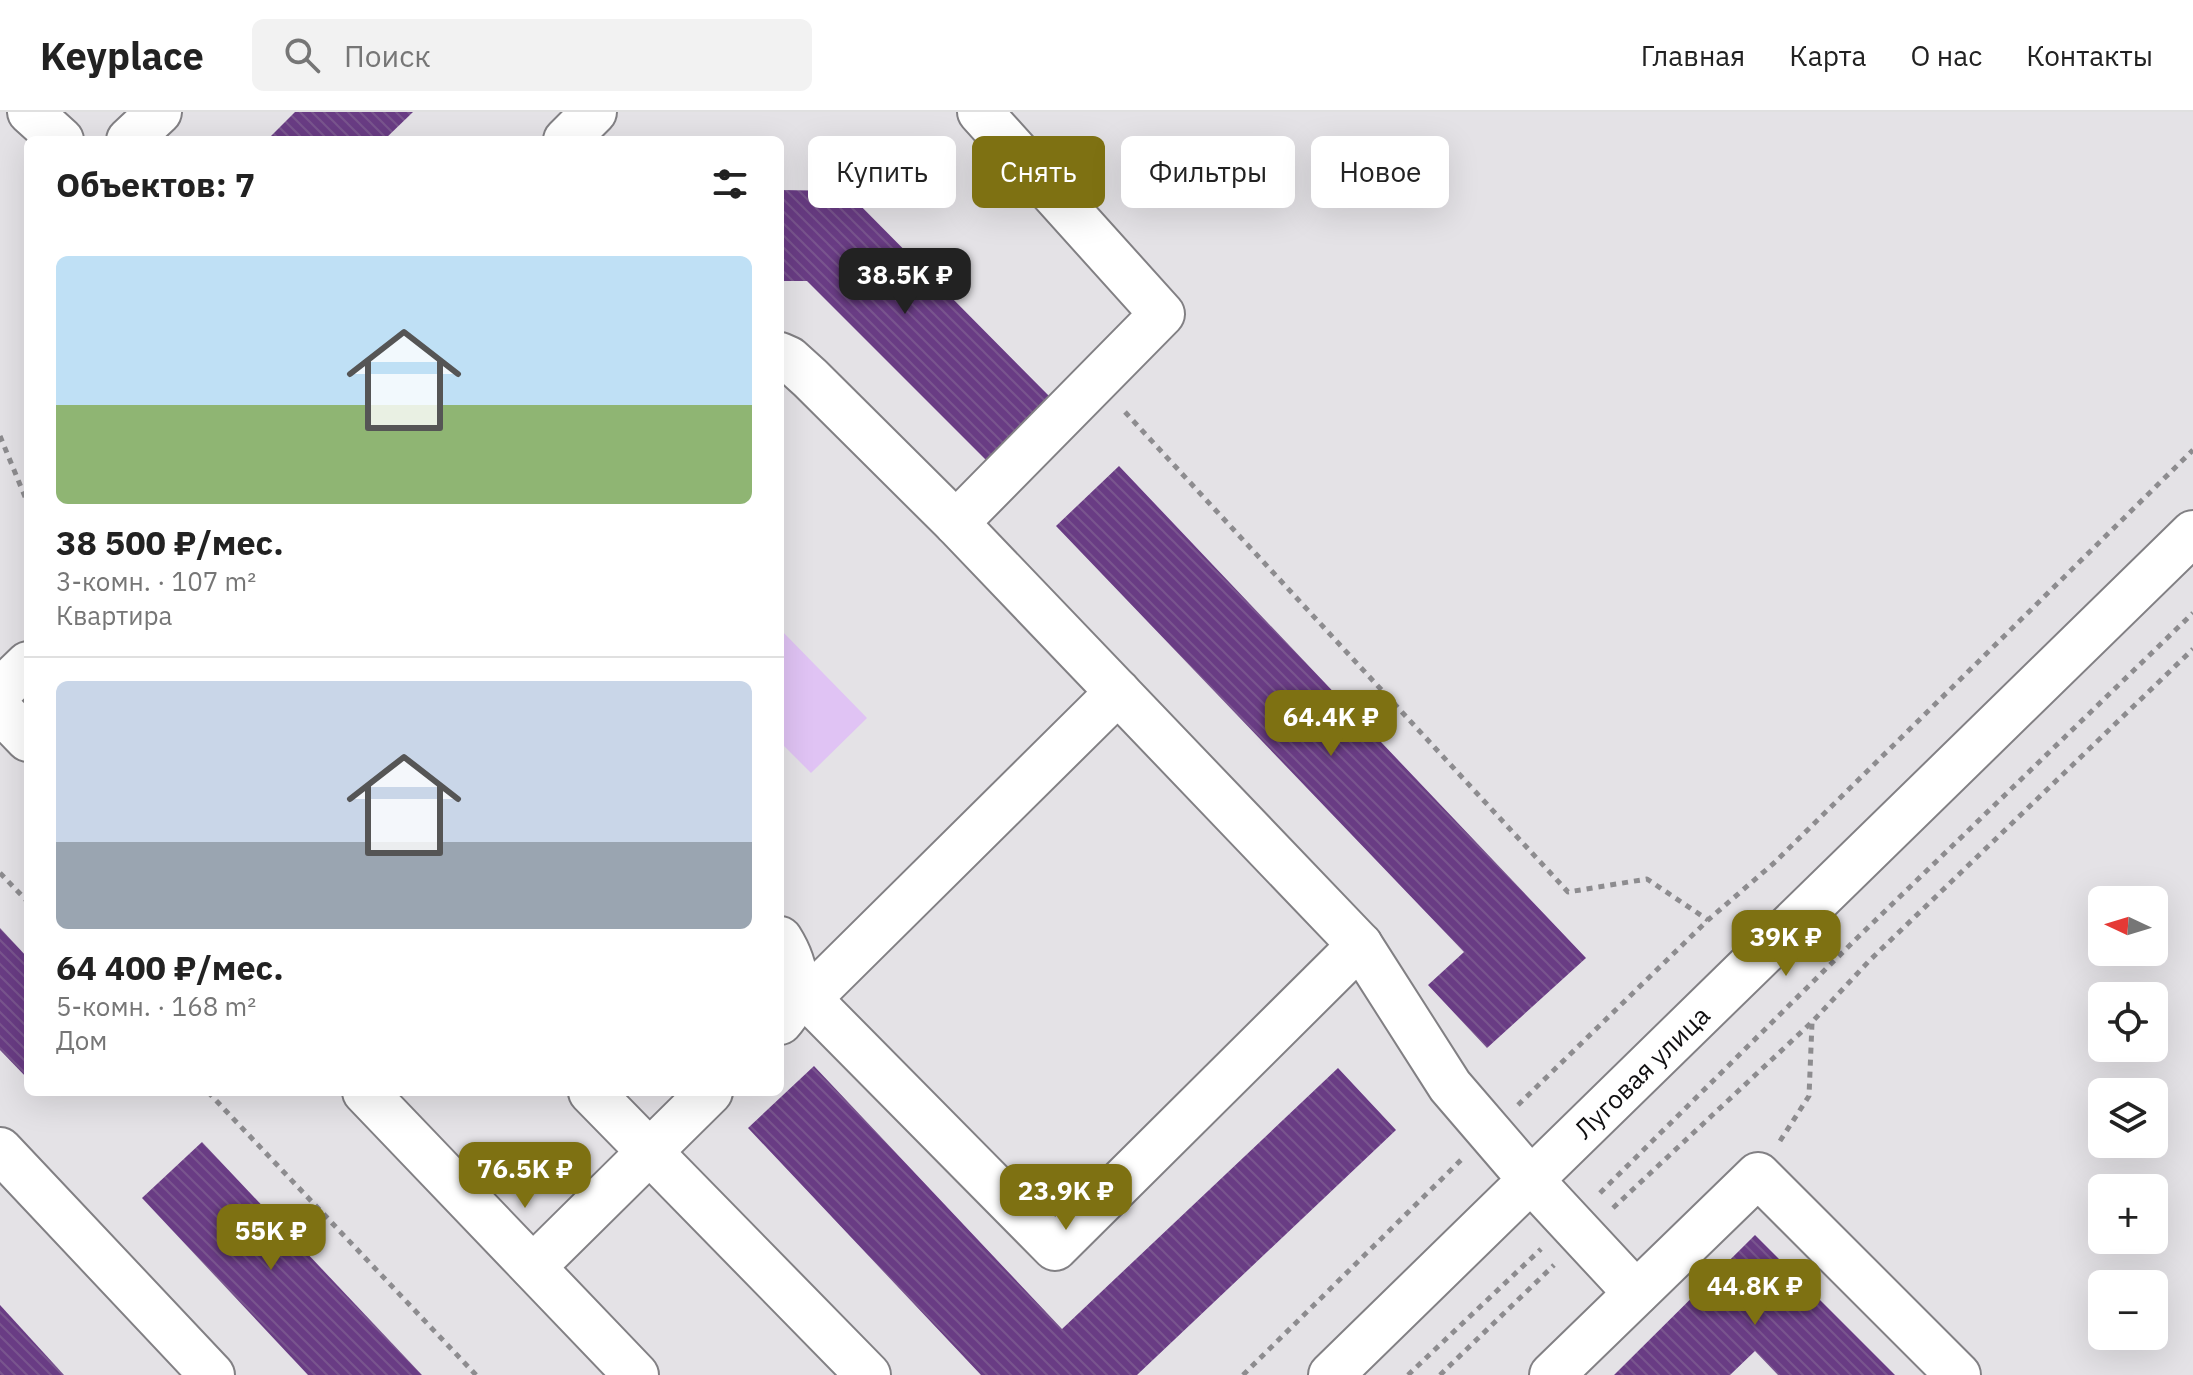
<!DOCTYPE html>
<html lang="ru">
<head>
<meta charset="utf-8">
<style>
  :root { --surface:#fff; --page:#f2f2f2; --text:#222; --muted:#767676; --line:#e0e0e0; --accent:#7e7112 }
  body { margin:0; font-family:"IBM Plex Sans",sans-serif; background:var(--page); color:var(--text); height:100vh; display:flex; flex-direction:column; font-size:30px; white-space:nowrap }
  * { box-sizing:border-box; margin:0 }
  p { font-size:26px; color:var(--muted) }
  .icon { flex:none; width:44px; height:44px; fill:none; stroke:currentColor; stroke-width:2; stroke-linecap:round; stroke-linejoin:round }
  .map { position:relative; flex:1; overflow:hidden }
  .panel { position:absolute; left:24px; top:24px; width:760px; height:960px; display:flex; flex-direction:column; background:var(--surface); border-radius:12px; box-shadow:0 8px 32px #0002 }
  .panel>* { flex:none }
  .banner { position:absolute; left:808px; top:24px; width:760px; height:72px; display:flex; gap:16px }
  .needle { width:52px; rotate:274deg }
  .fabs { position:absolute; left:2088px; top:774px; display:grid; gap:16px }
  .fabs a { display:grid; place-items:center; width:80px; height:80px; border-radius:12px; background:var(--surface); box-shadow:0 8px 32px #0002; font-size:40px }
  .price { position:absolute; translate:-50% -68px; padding:0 18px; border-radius:16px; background:var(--accent); color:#fff; font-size:26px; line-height:52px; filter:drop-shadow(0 2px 4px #0008) }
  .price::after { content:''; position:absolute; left:50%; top:48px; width:24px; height:18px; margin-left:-12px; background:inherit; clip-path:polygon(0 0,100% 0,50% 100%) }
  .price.on { background:#222; color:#fff }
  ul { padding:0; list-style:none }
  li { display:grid; align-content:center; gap:16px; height:424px; padding:0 32px }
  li+li { border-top:2px solid var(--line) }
  li span { display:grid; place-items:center; height:248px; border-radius:12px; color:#555 }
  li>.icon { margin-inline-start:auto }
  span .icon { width:144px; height:144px; fill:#fffc; stroke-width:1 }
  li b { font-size:34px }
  h2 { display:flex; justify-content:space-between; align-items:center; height:96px; padding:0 32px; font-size:34px }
  .pill { padding:0 28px; border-radius:12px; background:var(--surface); box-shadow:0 8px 32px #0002; font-size:28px; line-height:72px }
  .pill.on { background:var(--accent); color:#fff }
  header { display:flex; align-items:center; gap:48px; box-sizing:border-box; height:112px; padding:0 40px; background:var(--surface); border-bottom:2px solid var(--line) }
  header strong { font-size:38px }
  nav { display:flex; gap:44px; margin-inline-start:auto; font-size:28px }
  .search { width:560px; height:72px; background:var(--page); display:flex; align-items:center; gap:20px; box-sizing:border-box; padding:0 28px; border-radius:12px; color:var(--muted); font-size:30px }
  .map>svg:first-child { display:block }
  .pitch { fill:#e0c3f4 }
  .building { fill:url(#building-back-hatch) }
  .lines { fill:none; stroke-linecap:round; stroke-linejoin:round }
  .minor-casing { stroke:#828084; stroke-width:48 }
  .path { stroke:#8d8c8f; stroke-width:5; stroke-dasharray:6 6; stroke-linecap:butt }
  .minor { stroke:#fff; stroke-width:44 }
  .labels { text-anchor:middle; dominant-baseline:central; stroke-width:8; stroke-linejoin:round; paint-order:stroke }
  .street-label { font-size:26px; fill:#111012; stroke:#fff }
</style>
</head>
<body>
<header>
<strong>Keyplace</strong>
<div class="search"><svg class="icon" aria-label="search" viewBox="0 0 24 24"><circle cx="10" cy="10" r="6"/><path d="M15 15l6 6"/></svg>Поиск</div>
<nav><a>Главная</a><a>Карта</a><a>О нас</a><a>Контакты</a></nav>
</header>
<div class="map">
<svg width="2193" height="1263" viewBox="0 0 2193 1263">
  <defs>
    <pattern id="building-back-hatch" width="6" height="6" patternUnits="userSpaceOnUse" patternTransform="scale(2)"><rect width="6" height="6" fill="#693c84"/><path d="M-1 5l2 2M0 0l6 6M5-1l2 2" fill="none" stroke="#79558e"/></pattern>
  </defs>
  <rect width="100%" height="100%" fill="#e4e2e6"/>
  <path class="pitch" d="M780,517L867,606L811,661L780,630Z"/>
  <g class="building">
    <path d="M295,0H413L384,28H267Z"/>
    <path d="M780,78L846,79L1050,285L986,348L807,169H780Z"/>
    <path d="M1119,354L1586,846L1487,936L1428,873L1464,840L1056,414Z"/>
    <path d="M0,816L28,846V967L0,938Z"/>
    <path d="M814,954L1062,1217L1338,956L1396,1018L1137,1263H981L748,1016Z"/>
    <path d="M202,1030L422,1263H308L142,1086Z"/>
    <path d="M1755,1123L1895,1263H1778L1755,1239L1730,1263H1614Z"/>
    <path d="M0,1193L64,1263H0Z"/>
  </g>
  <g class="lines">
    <defs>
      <g id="minor">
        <path d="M30,0L61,28"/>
        <path d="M129,28L159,0"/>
        <path d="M566,28L594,0"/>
        <path d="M780,243L789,247L810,266L956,411L1360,833L1450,974L1530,1067L1636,1181"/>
        <path d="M956,411L1162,202L980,0"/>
        <path d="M0,579L28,552"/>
        <path d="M0,598L28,627"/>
        <path d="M780,827C797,854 803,885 780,910"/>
        <path d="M795,873L1055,1136L1360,833"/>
        <path d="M808,887L1118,580"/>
        <path d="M365,980L636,1263"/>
        <path d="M591,980L868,1263"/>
        <path d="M0,1038L212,1263"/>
        <path d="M533,1155L710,980"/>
        <path id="s1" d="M1331,1263L2193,421"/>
        <path d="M1552,1263L1758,1063L1958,1263"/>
      </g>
    </defs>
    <use href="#minor" class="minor-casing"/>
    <g class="path">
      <path d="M1125,300L1568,780L1647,767L1708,808"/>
      <path d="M0,324L28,392"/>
      <path d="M0,761L28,790"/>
      <path d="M208,980L476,1263"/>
      <path d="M1518,993L1708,808L1774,751L2193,338"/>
      <path d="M1780,1029L1809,984L1812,911"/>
      <path d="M1600,1081L1853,830L2193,501"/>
      <path d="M1613,1096L1812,910L1870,848L2193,537"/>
      <path d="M1243,1263L1462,1047"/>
      <path d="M1408,1263L1541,1137"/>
      <path d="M1440,1263L1554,1153"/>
    </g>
    <use href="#minor" class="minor"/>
  </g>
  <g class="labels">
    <g class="street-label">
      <text stroke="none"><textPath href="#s1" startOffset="434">Луговая улица</textPath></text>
    </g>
  </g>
</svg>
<div class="fabs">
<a><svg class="needle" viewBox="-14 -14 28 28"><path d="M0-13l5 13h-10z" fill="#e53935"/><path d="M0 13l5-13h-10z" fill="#767676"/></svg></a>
<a><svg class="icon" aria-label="locate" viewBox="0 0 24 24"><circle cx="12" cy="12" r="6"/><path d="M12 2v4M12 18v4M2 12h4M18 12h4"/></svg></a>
<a><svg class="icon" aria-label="layers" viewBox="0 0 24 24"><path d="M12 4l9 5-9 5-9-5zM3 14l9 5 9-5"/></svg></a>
<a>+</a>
<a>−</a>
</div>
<b class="price on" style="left:905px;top:204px">38.5K ₽</b>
<b class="price" style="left:1331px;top:646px">64.4K ₽</b>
<b class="price" style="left:1786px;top:866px">39K ₽</b>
<b class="price" style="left:525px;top:1098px">76.5K ₽</b>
<b class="price" style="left:1066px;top:1120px">23.9K ₽</b>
<b class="price" style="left:271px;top:1160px">55K ₽</b>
<b class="price" style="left:1755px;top:1215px">44.8K ₽</b>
<div class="banner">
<a class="pill">Купить</a>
<a class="pill on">Снять</a>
<a class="pill">Фильтры</a>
<a class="pill">Новое</a>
</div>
<section class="panel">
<h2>Объектов: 7<svg class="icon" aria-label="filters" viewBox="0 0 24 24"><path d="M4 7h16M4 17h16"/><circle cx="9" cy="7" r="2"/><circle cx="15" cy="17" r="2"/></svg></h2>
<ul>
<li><span style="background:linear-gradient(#bfe0f5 60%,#8fb573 0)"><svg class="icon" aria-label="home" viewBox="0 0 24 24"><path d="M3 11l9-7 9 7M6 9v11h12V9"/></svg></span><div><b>38 500 ₽/мес.</b><p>3-комн. · 107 m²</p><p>Квартира</p></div></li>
<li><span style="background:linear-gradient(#c9d6e8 65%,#9aa5b1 0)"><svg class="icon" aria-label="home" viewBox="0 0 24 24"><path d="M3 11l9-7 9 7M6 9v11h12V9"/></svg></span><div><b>64 400 ₽/мес.</b><p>5-комн. · 168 m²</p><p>Дом</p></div></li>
</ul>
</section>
</div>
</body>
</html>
